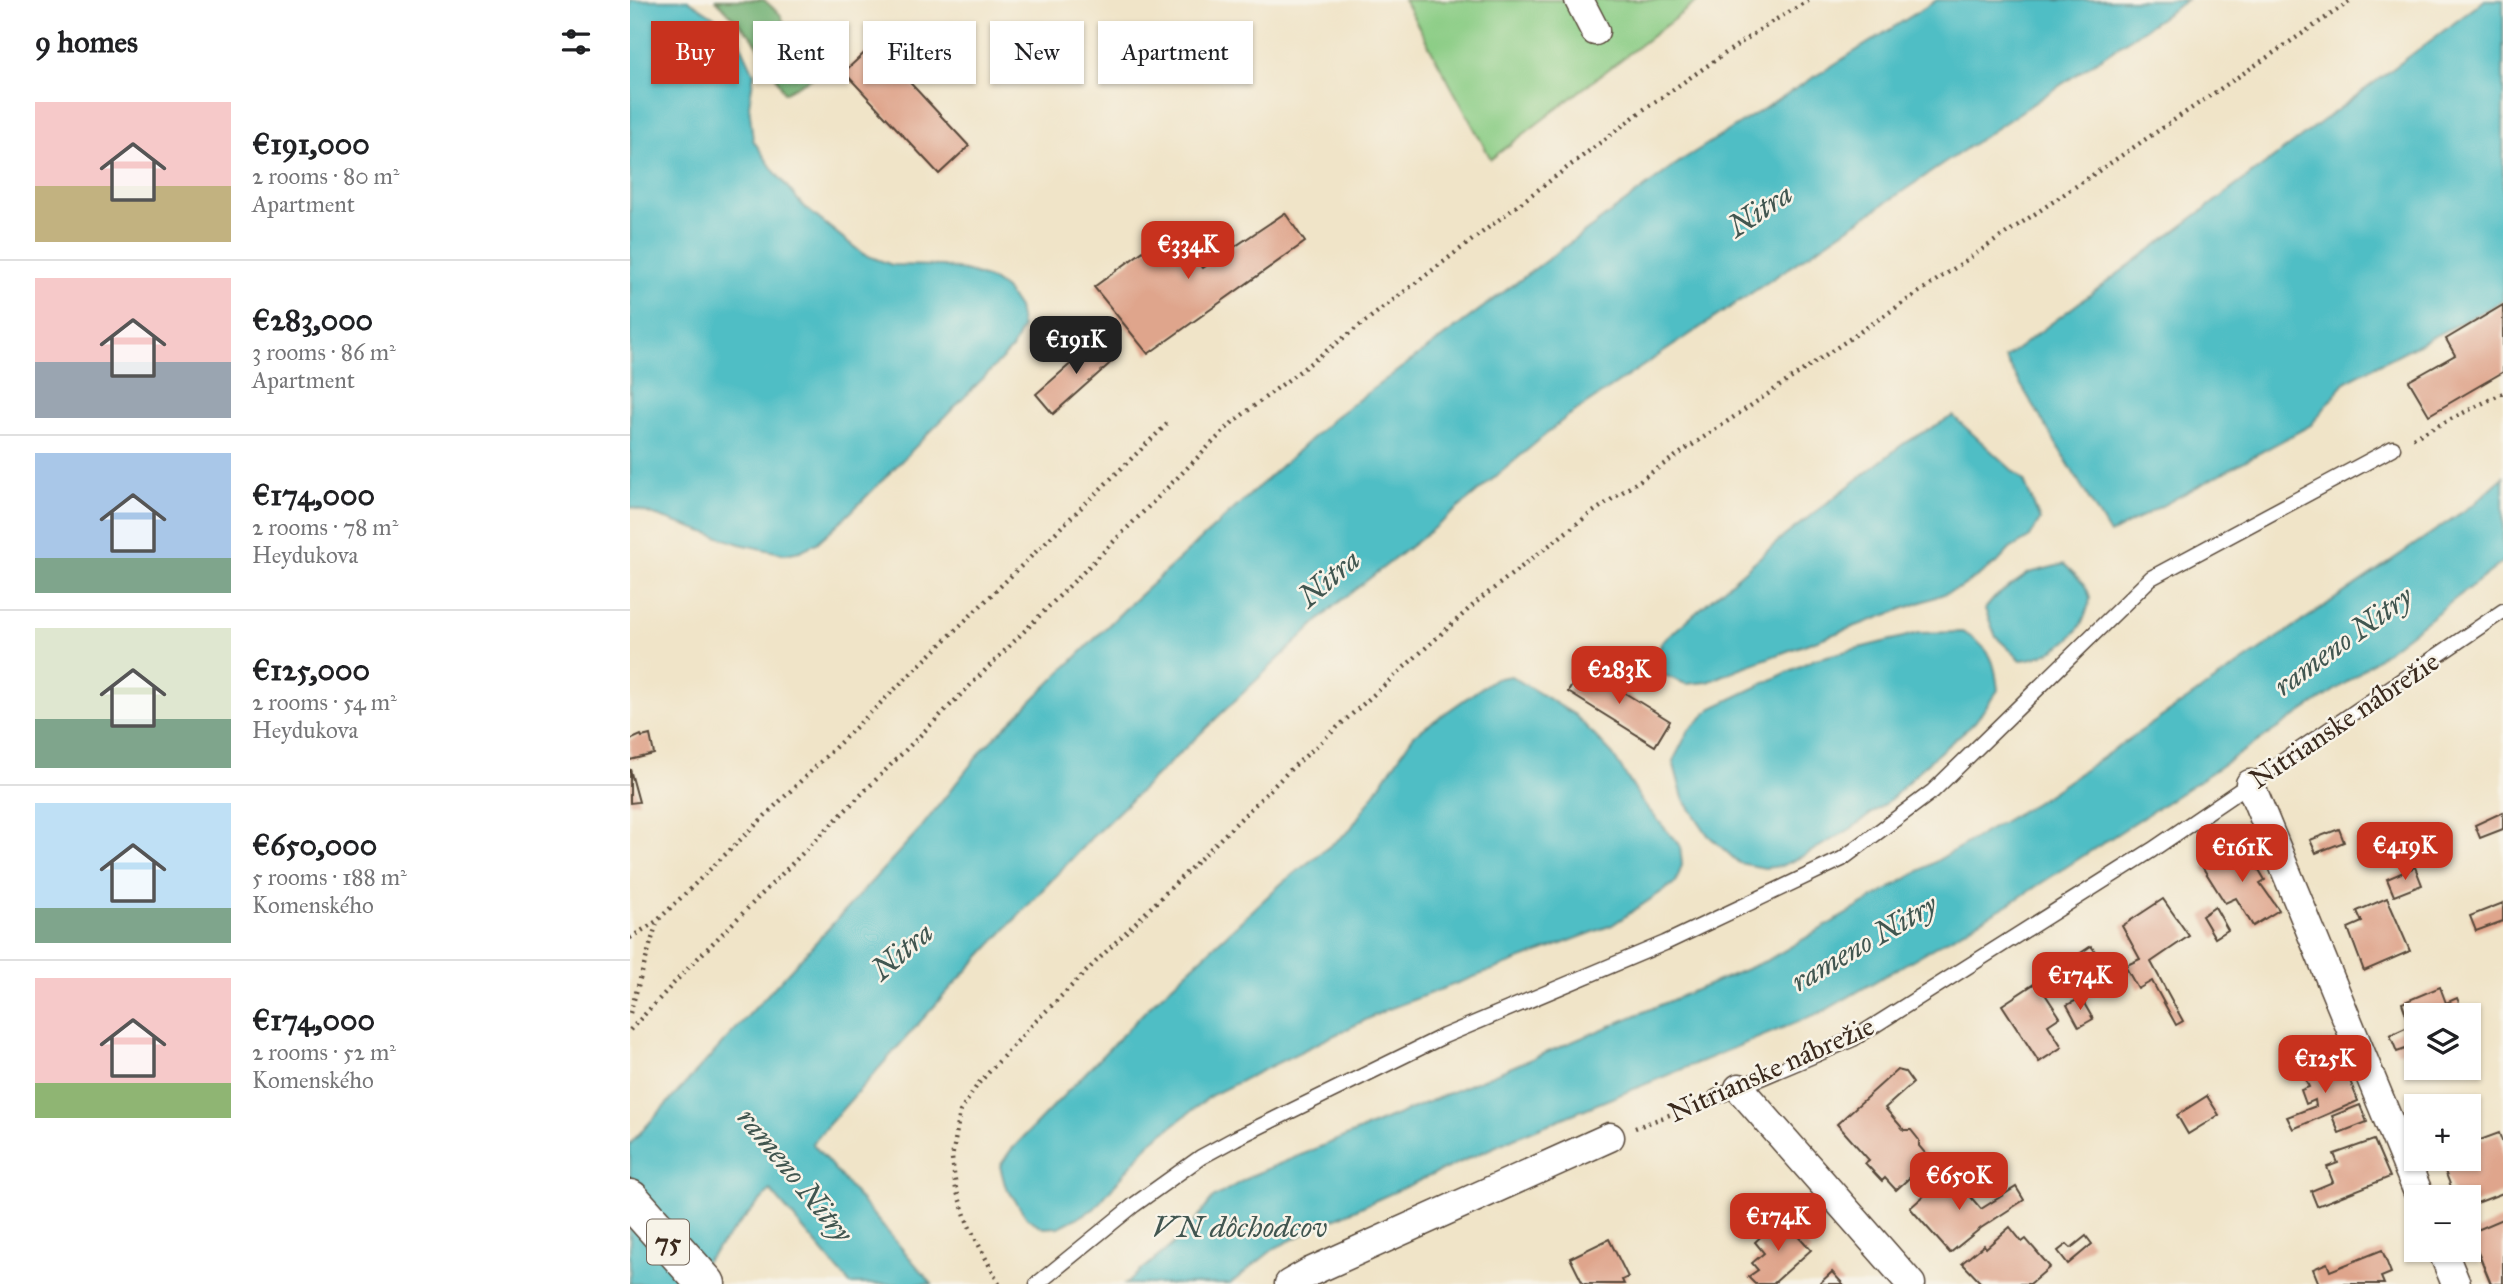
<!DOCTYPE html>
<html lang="en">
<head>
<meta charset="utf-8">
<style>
  :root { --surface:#fff; --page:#f2f2f2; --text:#202124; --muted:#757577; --line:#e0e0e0; --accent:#c8321e }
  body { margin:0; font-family:"IM FELL Great Primer",serif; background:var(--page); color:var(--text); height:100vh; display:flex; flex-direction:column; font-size:26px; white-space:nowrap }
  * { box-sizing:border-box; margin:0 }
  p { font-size:23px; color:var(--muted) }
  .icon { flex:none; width:38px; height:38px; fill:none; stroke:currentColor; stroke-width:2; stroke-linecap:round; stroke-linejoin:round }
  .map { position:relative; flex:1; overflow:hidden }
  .side { display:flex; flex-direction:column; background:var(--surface); width:630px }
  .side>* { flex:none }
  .hud { position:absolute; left:21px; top:21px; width:665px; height:63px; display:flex; gap:14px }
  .fabs { position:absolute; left:1774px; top:1003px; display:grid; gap:14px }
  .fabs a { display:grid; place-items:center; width:77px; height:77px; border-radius:0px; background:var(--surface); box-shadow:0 2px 5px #0004; font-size:35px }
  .price { position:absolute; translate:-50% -60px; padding:0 16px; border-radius:14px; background:var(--accent); color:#fff; font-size:23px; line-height:46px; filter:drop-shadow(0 2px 4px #0008) }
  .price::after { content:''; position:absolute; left:50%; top:42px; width:21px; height:16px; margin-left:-10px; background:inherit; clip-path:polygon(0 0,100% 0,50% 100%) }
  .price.current { background:#222; color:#fff }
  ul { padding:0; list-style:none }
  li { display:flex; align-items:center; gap:21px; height:175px; padding:0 35px }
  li+li { border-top:2px solid var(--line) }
  li span { display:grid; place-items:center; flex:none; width:196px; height:140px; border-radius:0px; color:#555 }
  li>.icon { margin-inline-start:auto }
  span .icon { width:84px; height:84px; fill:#fffc; stroke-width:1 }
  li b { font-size:30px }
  h2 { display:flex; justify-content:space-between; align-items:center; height:84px; padding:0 35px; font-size:30px }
  .pill { padding:0 24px; border-radius:0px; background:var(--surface); box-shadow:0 2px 5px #0004; font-size:24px; line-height:63px }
  .pill.current { background:var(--accent); color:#fff }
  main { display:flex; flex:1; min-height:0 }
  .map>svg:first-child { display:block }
  .green { fill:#8ccd86; stroke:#647c52; stroke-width:2 }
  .forest { fill:#71b073; stroke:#566d48; stroke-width:2 }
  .water { fill:#50bec5; stroke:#467472; stroke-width:2 }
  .building { fill:#dfa58c }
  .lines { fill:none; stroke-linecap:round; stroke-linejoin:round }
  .service-casing { stroke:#564638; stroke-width:17 }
  .minor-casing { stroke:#564638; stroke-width:31 }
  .primary-casing { stroke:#564638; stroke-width:41 }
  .path { stroke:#564638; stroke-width:4.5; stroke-dasharray:2 5; stroke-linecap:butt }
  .service { stroke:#fff; stroke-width:14 }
  .minor { stroke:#fff; stroke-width:28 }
  .primary { stroke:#fff; stroke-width:38 }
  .labels { text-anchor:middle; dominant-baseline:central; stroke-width:5; stroke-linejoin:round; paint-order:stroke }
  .shield { fill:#f7f3e8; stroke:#73665b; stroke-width:2 }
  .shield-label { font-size:26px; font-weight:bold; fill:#3b2a1e }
  .street-label { font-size:28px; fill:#3b2a1e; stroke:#f7f3e8 }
  .water-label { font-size:30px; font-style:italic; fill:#415650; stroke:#f7f3e8 }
</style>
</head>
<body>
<main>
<section class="side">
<h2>9 homes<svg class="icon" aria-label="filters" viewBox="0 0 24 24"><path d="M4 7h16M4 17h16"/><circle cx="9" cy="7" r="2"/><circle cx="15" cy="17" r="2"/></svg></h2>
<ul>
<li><span style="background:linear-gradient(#f6c9c9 60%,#c2b280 0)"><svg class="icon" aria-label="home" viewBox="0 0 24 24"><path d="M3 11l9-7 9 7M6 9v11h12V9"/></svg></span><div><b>€191,000</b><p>2 rooms · 80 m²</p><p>Apartment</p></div></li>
<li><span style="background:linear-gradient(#f6c9c9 60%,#9aa5b1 0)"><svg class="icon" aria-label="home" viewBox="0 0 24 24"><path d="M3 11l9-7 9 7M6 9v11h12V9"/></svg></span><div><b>€283,000</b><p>3 rooms · 86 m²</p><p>Apartment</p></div></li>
<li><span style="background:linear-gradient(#a9c7e8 75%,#7fa58c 0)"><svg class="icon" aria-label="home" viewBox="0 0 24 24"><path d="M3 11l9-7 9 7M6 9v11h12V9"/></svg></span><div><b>€174,000</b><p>2 rooms · 78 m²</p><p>Heydukova</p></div></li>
<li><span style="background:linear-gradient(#dfe7d0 65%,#7fa58c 0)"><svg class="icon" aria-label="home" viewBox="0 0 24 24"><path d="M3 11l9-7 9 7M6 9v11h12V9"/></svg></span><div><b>€125,000</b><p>2 rooms · 54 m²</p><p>Heydukova</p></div></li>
<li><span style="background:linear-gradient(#bfe0f5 75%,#7fa58c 0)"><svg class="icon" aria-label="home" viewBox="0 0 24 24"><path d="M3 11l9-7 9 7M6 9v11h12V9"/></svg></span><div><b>€650,000</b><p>5 rooms · 188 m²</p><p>Komenského</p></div></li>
<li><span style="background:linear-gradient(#f6c9c9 75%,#8fb573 0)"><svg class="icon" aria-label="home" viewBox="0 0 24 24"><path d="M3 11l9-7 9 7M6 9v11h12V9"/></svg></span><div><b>€174,000</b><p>2 rooms · 52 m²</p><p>Komenského</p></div></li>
</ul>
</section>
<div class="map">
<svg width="1873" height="1284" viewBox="0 0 1873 1284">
  <rect width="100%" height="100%" fill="#f7f3e8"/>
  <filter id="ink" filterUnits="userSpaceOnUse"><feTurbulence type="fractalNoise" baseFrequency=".0143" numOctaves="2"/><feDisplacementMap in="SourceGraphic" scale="14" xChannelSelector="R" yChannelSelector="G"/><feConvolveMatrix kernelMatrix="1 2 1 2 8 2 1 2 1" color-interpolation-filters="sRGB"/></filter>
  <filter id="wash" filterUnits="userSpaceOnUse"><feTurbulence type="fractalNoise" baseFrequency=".00686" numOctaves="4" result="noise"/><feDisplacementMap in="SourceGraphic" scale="28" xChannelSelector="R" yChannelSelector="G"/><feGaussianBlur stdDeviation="1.57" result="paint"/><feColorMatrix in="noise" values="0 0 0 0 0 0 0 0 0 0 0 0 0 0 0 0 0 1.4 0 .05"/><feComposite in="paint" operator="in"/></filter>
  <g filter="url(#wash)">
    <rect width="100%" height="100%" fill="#f0e4c8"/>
    <path class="green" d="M774,0H1069L861,159Z"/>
    <path class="forest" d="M86,0H134L150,14L182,78L154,93L139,62L122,37Z"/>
    <g class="water">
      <path d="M0,0H58L104,30L124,73L119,105L123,140L144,171L173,206L233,254L262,265L313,266L342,273L364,281L375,289L388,308L392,328L382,349L221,512L187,543L170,551L155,554L110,544L0,507Z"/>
      <path d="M1307,0H1557L934,419L813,521L704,606L461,838L316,993L182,1143L302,1284H220L140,1190L55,1284H0V1144L290,829L354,748L499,605L705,417L1052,160Z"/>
      <path d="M1855,0H1873V301L1716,381L1681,425L1480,534L1375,358Z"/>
      <path d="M1323,416L1394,481L1410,520L1400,537L1380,549L1369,561L1330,588L1108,669L1078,682L1056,684L1031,674L1027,664L1031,643L1152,538L1273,444Z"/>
      <path d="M1873,477V562L1717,682L1555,790L1379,904L1194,1011L884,1138L702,1220L645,1248L600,1284H495L553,1236L583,1198L623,1175L1138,960L1410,800L1844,504Z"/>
      <path d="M1434,564C1444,574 1458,584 1460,599C1460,601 1458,607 1457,610C1449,639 1420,657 1391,660L1366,637L1355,609L1365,597L1399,573Z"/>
      <path d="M1333,632C1362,649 1364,659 1368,690L1345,722L1296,764L1261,799L1222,828L1173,856L1151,866L1135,868L1109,863L1078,835L1053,798L1043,761L1059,730L1082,708L1185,659L1289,633Z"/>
      <path d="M881,676L945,715L983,755L1013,803L1050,846L1052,865L1046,882L982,925L756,1010L582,1095L520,1143L464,1209L429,1227L414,1228L397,1218L375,1185L370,1166L381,1150L523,1003L652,883L719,831L784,735L864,679Z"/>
    </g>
    <g id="blocks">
      <g class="building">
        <path d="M244,44L339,146L309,174L214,72Z"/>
        <path d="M655,213L675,242L518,354L464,287L542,230L573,268Z"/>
        <path d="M1873,305V372L1799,415L1779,381L1825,355L1816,339Z"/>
        <path d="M469,339L486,358L423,414L406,394Z"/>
        <path d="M953,667L1040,721L1025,746L938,692Z"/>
        <path d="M11,735L12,737L20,735L24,754L0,760V740Z"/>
        <path d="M0,769L9,802L0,803Z"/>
        <path d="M1873,812V829L1850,838L1845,825Z"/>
        <path d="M1709,829L1714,842L1686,853L1680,840Z"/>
        <path d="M1613,843L1635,880L1630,883L1649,910L1623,926L1606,898L1595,903L1573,868Z"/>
        <path d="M1785,867L1792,885L1764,896L1757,879Z"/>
        <path d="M1757,898L1780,951L1734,971L1718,928L1732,922L1727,911Z"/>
        <path d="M1533,899L1559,936L1521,962L1553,1021L1546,1025L1522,981L1508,989L1495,966L1510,959L1492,926Z"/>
        <path d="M1873,903V921L1846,931L1840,916Z"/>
        <path d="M1585,907L1598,930L1585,938L1572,916Z"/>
        <path d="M1461,946L1471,959L1477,956L1484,965L1477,969L1482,976L1454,995L1433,965Z"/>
        <path d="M1407,982L1430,1017L1418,1025L1432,1047L1409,1062L1372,1005Z"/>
        <path d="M1810,987L1816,1003L1827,998L1834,1015H1787V1045L1767,1052L1760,1035L1780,1026L1772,1003Z"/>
        <path d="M1451,998L1463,1019L1449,1027L1437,1005Z"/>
        <path d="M1713,1063L1728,1101L1663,1129L1657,1117L1686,1106L1685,1100L1676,1104L1671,1090L1679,1087L1675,1078Z"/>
        <path d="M1267,1070L1275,1072L1283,1083L1255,1108L1274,1130H1281L1289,1140V1146L1300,1159L1266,1190L1255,1178L1252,1181L1235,1163L1239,1160L1207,1124Z"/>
        <path d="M1577,1096L1589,1115L1558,1134L1547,1115Z"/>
        <path d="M1730,1105L1737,1122L1709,1133L1702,1116Z"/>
        <path d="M1869,1133L1873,1144V1193L1839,1206V1197H1825L1813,1166L1833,1158H1839L1842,1155L1839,1144Z"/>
        <path d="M1744,1140L1760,1177L1687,1206L1681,1191L1703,1182L1697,1167L1708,1163L1704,1154Z"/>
        <path d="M1320,1173L1351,1209L1386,1187L1394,1200L1351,1228L1320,1253L1280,1208Z"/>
        <path d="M1152,1217L1181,1250L1143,1284H1125L1118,1277L1128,1270L1122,1263L1134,1253L1125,1242Z"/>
        <path d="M1873,1219V1284H1861L1840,1233Z"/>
        <path d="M1380,1227L1392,1242L1396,1239L1420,1267L1400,1284H1352L1332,1263L1354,1245L1356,1248Z"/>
        <path d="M1456,1236L1462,1244L1438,1264L1428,1251L1437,1244L1441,1248Z"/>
        <path d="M979,1239L998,1277L992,1280L994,1284H953L940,1258Z"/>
        <path d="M1752,1250L1761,1273L1751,1277L1754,1284H1689L1683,1269L1697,1263L1700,1271Z"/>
        <path d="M1202,1272L1213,1284H1189Z"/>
      </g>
    </g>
  </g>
  <g filter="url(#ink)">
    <use href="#blocks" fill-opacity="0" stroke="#564638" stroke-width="2"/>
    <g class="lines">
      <defs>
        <g id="service">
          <path d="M1086,1097L1223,1039L1522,850L1873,611"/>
          <path d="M407,1284L504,1205L571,1157L606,1138L814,1036L1035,943L1212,859L1303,791L1521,578L1763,448"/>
        </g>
        <g id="minor">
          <path d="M949,0L965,31"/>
          <path d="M1620,784L1790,1197"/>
          <path d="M1109,1088L1281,1284"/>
          <path d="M1812,1250L1826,1284"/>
          <path d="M659,1284L680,1272L980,1137"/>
        </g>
        <path id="primary" d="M0,1199L76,1284"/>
      </defs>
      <use href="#service" class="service-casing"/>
      <use href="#minor" class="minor-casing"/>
      <use href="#primary" class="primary-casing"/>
      <g class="path">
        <path d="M1783,438L1873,393"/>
        <path d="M0,938L27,921L538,423"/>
        <path d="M0,1013L27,922"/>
        <path d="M0,1030L61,965L603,422L1013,110L1138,24L1180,0"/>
        <path d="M1005,1128L1066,1105"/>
        <path d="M369,1284L338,1224L326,1189L322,1158L330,1112L348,1084L405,1022L661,769L850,599L957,516L1722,0"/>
      </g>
      <use href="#service" class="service"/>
      <use href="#minor" class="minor"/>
      <use href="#primary" class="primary"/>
    </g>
  </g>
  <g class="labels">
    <rect class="shield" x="17" y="1219.5" width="42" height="45" rx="5"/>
    <g class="shield-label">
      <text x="38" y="1242">75</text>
    </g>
    <g class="street-label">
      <text transform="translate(1714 720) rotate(-34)">Nitrianske nábrežie</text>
      <text transform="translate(1141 1069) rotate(-24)">Nitrianske nábrežie</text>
    </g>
    <g class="water-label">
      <text transform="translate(1130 210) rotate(-34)">Nitra</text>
      <text transform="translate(699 578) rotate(-41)">Nitra</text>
      <text transform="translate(1713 641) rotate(-36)">rameno Nitry</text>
      <text transform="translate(1234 943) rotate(-30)">rameno Nitry</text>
      <text transform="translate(272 951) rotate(-41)">Nitra</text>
      <text transform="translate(165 1175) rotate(51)">rameno Nitry</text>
      <text x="610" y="1227">VN dôchodcov</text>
    </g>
  </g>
</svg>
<div class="fabs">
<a><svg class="icon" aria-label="layers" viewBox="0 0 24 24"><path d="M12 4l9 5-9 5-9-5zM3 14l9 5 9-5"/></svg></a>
<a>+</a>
<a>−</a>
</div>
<b class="price" style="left:558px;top:281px">€334K</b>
<b class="price current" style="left:446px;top:376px">€191K</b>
<b class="price" style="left:989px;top:706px">€283K</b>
<b class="price" style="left:1775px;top:882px">€419K</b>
<b class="price" style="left:1612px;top:884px">€161K</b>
<b class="price" style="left:1450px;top:1012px">€174K</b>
<b class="price" style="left:1695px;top:1095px">€125K</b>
<b class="price" style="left:1329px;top:1212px">€650K</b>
<b class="price" style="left:1148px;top:1253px">€174K</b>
<div class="hud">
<a class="pill current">Buy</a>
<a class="pill">Rent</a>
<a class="pill">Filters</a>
<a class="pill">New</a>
<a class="pill">Apartment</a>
</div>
</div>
</main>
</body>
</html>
